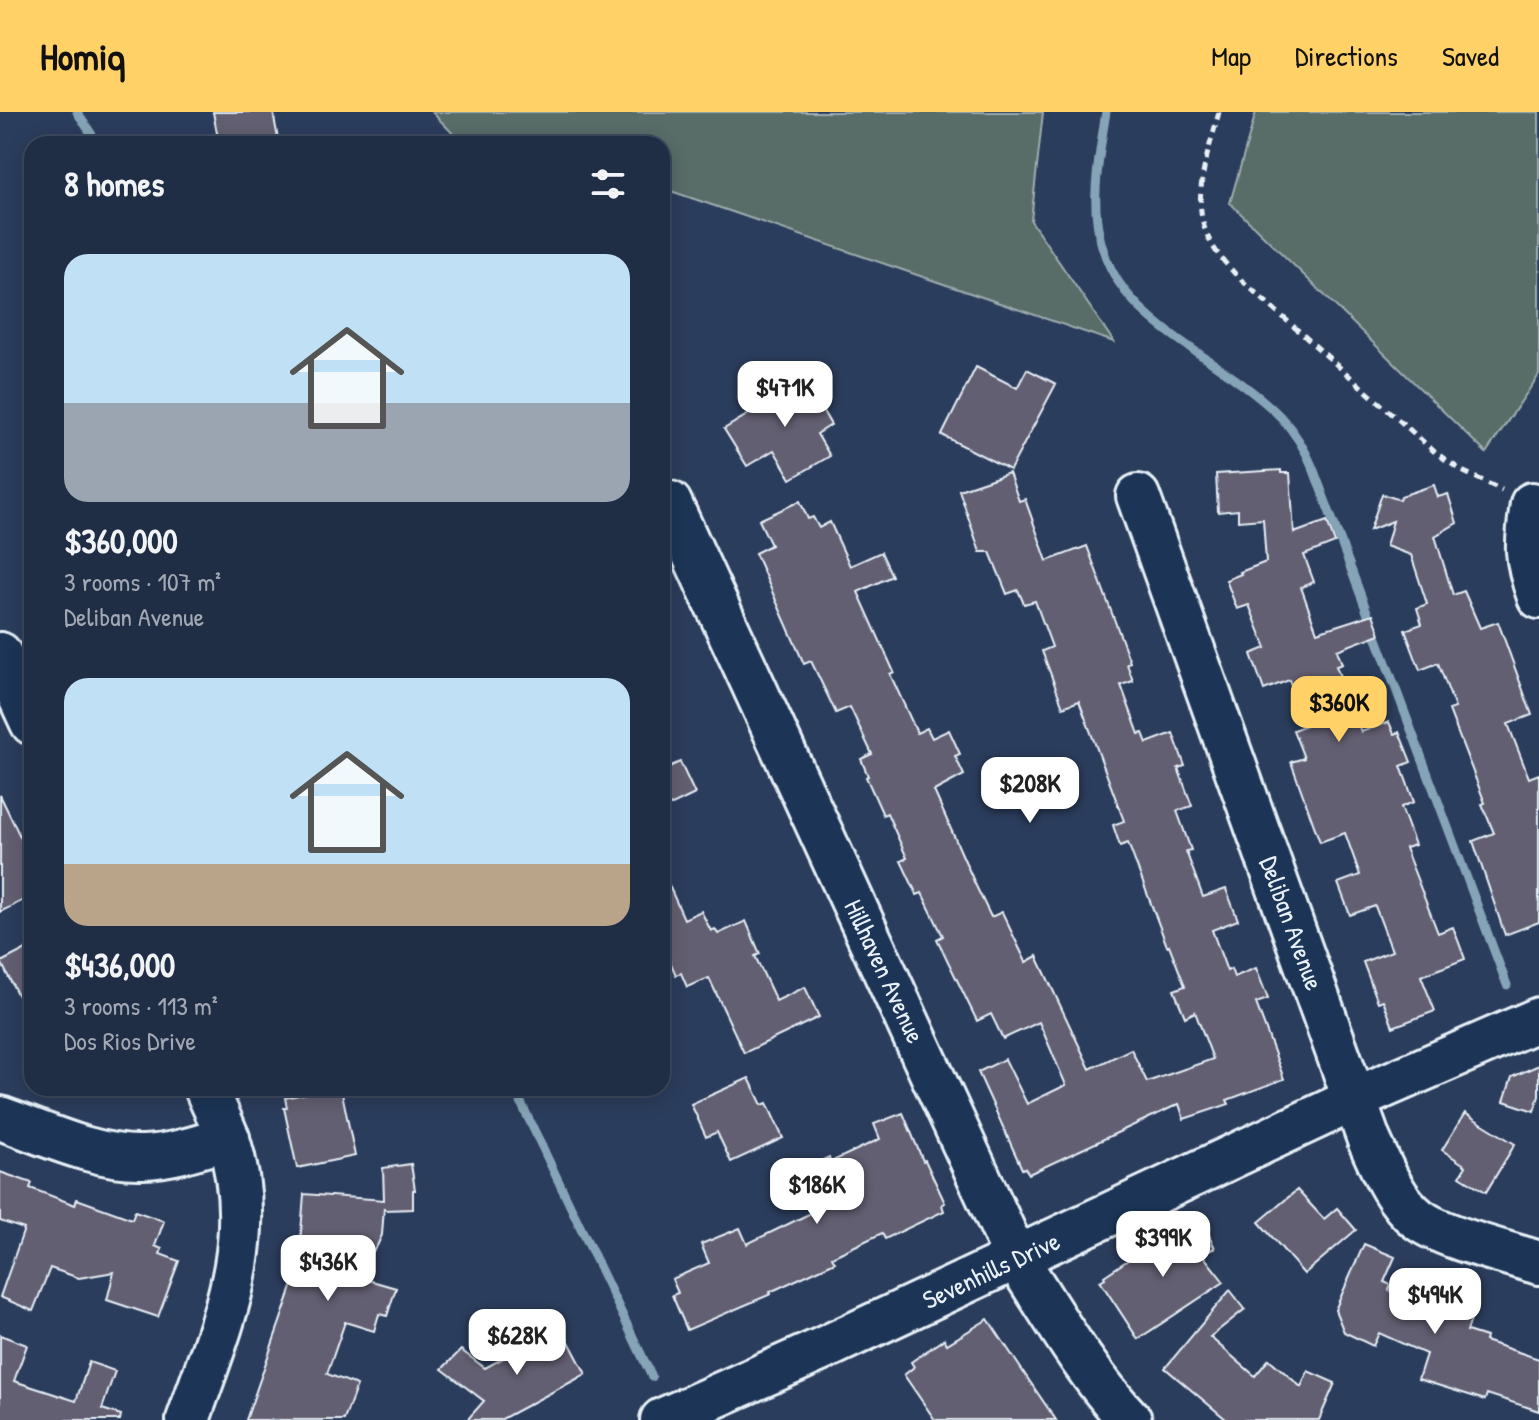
<!DOCTYPE html>
<html lang="en">
<head>
<meta charset="utf-8">
<style>
  :root { --surface:#202e45; --page:#28364c; --text:#f1f3f6; --muted:#a2a8b3; --line:#3d4a5e; --accent:#ffd166 }
  body { margin:0; font-family:"Patrick Hand",sans-serif; background:var(--page); color:var(--text); height:100vh; display:flex; flex-direction:column; font-size:30px; white-space:nowrap }
  * { box-sizing:border-box; margin:0 }
  p { font-size:26px; color:var(--muted) }
  .icon { flex:none; width:44px; height:44px; fill:none; stroke:currentColor; stroke-width:2; stroke-linecap:round; stroke-linejoin:round }
  .map { position:relative; flex:1; overflow:hidden }
  .panel { position:absolute; left:24px; top:24px; width:646px; height:960px; display:flex; flex-direction:column; background:var(--surface); border-radius:24px; box-shadow:0 4px 20px #0003,0 0 0 2px var(--line) }
  .panel>* { flex:none }
  .price { position:absolute; translate:-50% -68px; padding:0 18px; border-radius:16px; background:#fff; color:#222; font-size:26px; line-height:52px; filter:drop-shadow(0 2px 4px #0008) }
  .price::after { content:''; position:absolute; left:50%; top:48px; width:24px; height:18px; margin-left:-12px; background:inherit; clip-path:polygon(0 0,100% 0,50% 100%) }
  .price.active { background:var(--accent); color:#111 }
  ul { padding:0; list-style:none }
  li { display:grid; align-content:center; gap:16px; height:424px; padding:0 40px }
  li span { display:grid; place-items:center; height:248px; border-radius:24px; color:#555 }
  li>.icon { margin-inline-start:auto }
  span .icon { width:144px; height:144px; fill:#fffc; stroke-width:1 }
  li b { font-size:34px }
  h2 { display:flex; justify-content:space-between; align-items:center; height:96px; padding:0 40px; font-size:34px }
  header { display:flex; align-items:center; gap:48px; box-sizing:border-box; height:112px; padding:0 40px; background:var(--accent); color:#111 }
  header strong { font-size:38px }
  nav { display:flex; gap:44px; margin-inline-start:auto; font-size:28px }
  .map>svg:first-child { display:block }
  .green { fill:#586c67; stroke:#a0aeb0; stroke-width:2 }
  .lines { fill:none; stroke-linecap:round; stroke-linejoin:round }
  .stream { stroke:#86a4b7; stroke-width:9 }
  .building { fill:#645f72; stroke:#e8f1f8; stroke-width:2 }
  .minor-casing { stroke:#e8f1f8; stroke-width:48 }
  .path { stroke:#e8f1f8; stroke-width:5; stroke-dasharray:8 6; stroke-linecap:butt }
  .minor { stroke:#1d3557; stroke-width:42 }
  .labels { text-anchor:middle; dominant-baseline:central; stroke-width:6; stroke-linejoin:round; paint-order:stroke }
  .street-label { font-size:26px; fill:#e8f1f8; stroke:#1d3557 }
</style>
</head>
<body>
<header>
<strong>Homiq</strong>
<nav><a>Map</a><a>Directions</a><a>Saved</a></nav>
</header>
<div class="map">
<svg width="1539" height="1308" viewBox="0 0 1539 1308">
  <rect width="100%" height="100%" fill="#2b3d5c"/>
  <filter id="ink" filterUnits="userSpaceOnUse"><feTurbulence type="fractalNoise" baseFrequency=".0125" numOctaves="2"/><feDisplacementMap in="SourceGraphic" scale="16" xChannelSelector="R" yChannelSelector="G"/><feConvolveMatrix kernelMatrix="1 2 1 2 8 2 1 2 1" color-interpolation-filters="sRGB"/></filter>
  <g filter="url(#ink)">
    <g class="green">
      <path d="M432,0H1043L1031,109L1114,230L662,76V32H463Z"/>
      <path d="M1256,0H1539V263L1486,341L1230,91Z"/>
    </g>
    <g class="lines">
      <g class="stream">
        <path d="M77,0L98,32"/>
        <path d="M1106,0C1102,26 1097,52 1096,78C1091,183 1161,213 1235,267C1272,294 1295,313 1313,356L1507,873"/>
        <path d="M514,976L652,1265"/>
      </g>
    </g>
    <g class="building">
      <path d="M213,0H273L279,32H219Z"/>
      <path d="M976,255L1017,276L1027,257L1056,272L1010,358L942,323Z"/>
      <path d="M813,263L826,285L820,294L831,313L817,322L830,344L791,367L774,338L747,354L724,317Z"/>
      <path d="M1281,358V361H1290L1294,421L1327,409L1335,431L1304,443L1314,470L1301,475L1317,520L1373,502L1380,522L1337,538L1342,552L1336,554L1361,620L1389,610L1394,622L1399,620L1411,650L1401,654L1414,690L1401,695L1415,733L1405,736L1438,821L1453,815L1465,847L1421,864L1435,899L1393,915L1383,888L1378,890L1363,850L1392,839L1375,794L1350,803L1338,771L1360,763L1345,721L1320,730L1291,650L1304,646L1293,618L1309,612L1289,568L1264,578L1251,542L1266,536L1249,493L1237,497L1226,468L1241,462L1240,460L1266,450L1263,407L1238,409V398L1218,400L1216,362Z"/>
      <path d="M1009,361L1019,389L1025,387L1047,449L1087,434L1130,550L1127,552L1133,569L1121,573L1139,622L1143,621L1147,631L1173,621L1185,654L1178,656L1192,694L1177,699L1191,738L1186,739L1203,785L1226,777L1238,808L1212,818L1227,859L1231,857L1234,865L1256,856L1268,887L1256,891L1284,967L1227,988L1229,992L1184,1007L1179,992L1029,1062L1025,1056L1022,1057L978,960L1005,947L1027,992L1066,973L1039,910L1003,927L991,902L977,909L937,827L943,824L922,781L917,783L901,749L907,746L887,701L883,703L866,665L868,664L861,647L872,642L850,595L836,601L811,549L804,552L755,441L771,433L759,408L800,389L808,407L813,405L819,416L830,410L850,454L881,440L892,464L858,480L894,560L890,562L917,621L927,616L932,626L949,618L960,642L955,644L964,663L934,679L976,774L991,805L1002,800L1026,850L1037,844L1090,957L1131,937L1147,970L1213,947L1195,900L1185,905L1174,878L1185,874L1169,833L1167,834L1128,731L1120,734L1113,713L1124,709L1079,589L1063,595L1042,539L1052,535L1035,489L1024,492L1018,478L1007,482L990,440H980L959,378Z"/>
      <path d="M1434,373L1438,385L1448,382L1457,411L1435,424L1453,483L1464,479L1480,516L1498,510L1532,603L1508,612L1529,666L1539,662V810L1505,823L1473,729L1494,721L1482,692L1485,691L1449,598L1455,596L1438,551L1420,558L1405,518L1422,512L1417,496L1427,492L1411,443L1386,434L1393,409L1370,418L1382,382L1400,388L1401,384Z"/>
      <path d="M680,650L695,682L662,698V658Z"/>
      <path d="M0,683L32,749V784L0,800Z"/>
      <path d="M662,758L684,807L701,799L711,819L715,817L718,822L746,809L760,842L755,844L776,889L805,875L819,905L744,941L709,866L687,875L681,861L676,863L662,832Z"/>
      <path d="M32,834V912L1,850Z"/>
      <path d="M1539,953V984L1534,999L1504,989L1512,965Z"/>
      <path d="M749,966L762,993L767,991L783,1026L731,1050L717,1020L706,1025L691,992Z"/>
      <path d="M331,976H341L355,1044L297,1056L284,996H287L285,986Z"/>
      <path d="M903,1001L923,1049L925,1048L945,1091L942,1093L944,1099L885,1127L882,1121L832,1145L835,1150L770,1180L771,1182L687,1218L672,1183L678,1181L672,1167L709,1151L701,1132L740,1116L747,1132L811,1101L809,1097L818,1092L802,1058L829,1045L831,1050L880,1027L874,1012Z"/>
      <path d="M1465,1001L1515,1032L1486,1080L1460,1064L1466,1054L1442,1038Z"/>
      <path d="M411,1052L415,1078H413V1097L384,1098V1095L382,1123L377,1134L354,1164L396,1176L387,1204L379,1202L374,1219L345,1210L327,1262L357,1273L344,1308H246L298,1158L304,1082L384,1088L383,1056Z"/>
      <path d="M0,1060L32,1071L30,1076L75,1093L77,1087L132,1107L135,1099L164,1109L155,1134L162,1137L160,1142L179,1149L158,1205L107,1188L114,1160L79,1166L50,1156L33,1199L0,1185L24,1117L0,1109Z"/>
      <path d="M1297,1078L1324,1107L1337,1096L1356,1118L1304,1162L1259,1110Z"/>
      <path d="M1202,1109L1215,1136L1202,1142L1224,1170L1138,1227L1100,1169L1105,1166L1104,1164L1146,1136Z"/>
      <path d="M1364,1132L1395,1145L1384,1170L1391,1173L1389,1178L1438,1199L1443,1184L1476,1194L1467,1219L1486,1225L1485,1229L1539,1247V1299L1487,1282L1485,1288L1418,1267L1426,1242L1379,1221L1373,1234L1344,1220L1335,1198Z"/>
      <path d="M1230,1178L1245,1197L1210,1225L1255,1264L1269,1247L1301,1275L1308,1259L1335,1271L1319,1308H1227L1165,1256Z"/>
      <path d="M988,1207L1026,1264L1056,1308H935L904,1263L914,1255L911,1250L944,1227L947,1232Z"/>
      <path d="M565,1222L586,1262L500,1308H467L484,1289L442,1257L461,1238L485,1256L535,1229L539,1236Z"/>
      <path d="M0,1223L27,1233L14,1269L76,1289L89,1250L115,1259L102,1297L121,1303L120,1308H0Z"/>
    </g>
    <g class="lines">
      <defs>
        <g id="minor">
          <path d="M1138,384L1369,1028C1381,1054 1394,1088 1417,1106C1440,1125 1509,1141 1539,1151"/>
          <path d="M670,391L1016,1146C1052,1201 1085,1260 1130,1308"/>
          <path d="M1532,392C1526,433 1525,446 1539,485"/>
          <path d="M0,542L32,611"/>
          <path d="M0,1006C43,1021 97,1047 143,1045C172,1044 201,1034 228,1026"/>
          <path d="M188,1308C221,1213 261,1129 228,1027C222,1010 213,993 206,976"/>
          <path d="M662,1308L820,1238L1355,987L1539,907"/>
        </g>
      </defs>
      <use href="#minor" class="minor-casing"/>
      <path class="path" d="M1219,0C1209,40 1189,87 1209,127C1216,142 1228,154 1239,166L1436,341L1462,359L1502,378"/>
      <use href="#minor" class="minor"/>
    </g>
  </g>
  <g class="labels">
    <g class="street-label">
      <text transform="translate(1292 811) rotate(70)">Deliban Avenue</text>
      <text transform="translate(885 859) rotate(65)">Hillhaven Avenue</text>
      <text transform="translate(991 1158) rotate(-25)">Sevenhills Drive</text>
    </g>
  </g>
</svg>
<b class="price" style="left:785px;top:317px">$471K</b>
<b class="price active" style="left:1339px;top:632px">$360K</b>
<b class="price" style="left:1030px;top:713px">$208K</b>
<b class="price" style="left:817px;top:1114px">$186K</b>
<b class="price" style="left:1163px;top:1167px">$399K</b>
<b class="price" style="left:328px;top:1191px">$436K</b>
<b class="price" style="left:1435px;top:1224px">$494K</b>
<b class="price" style="left:517px;top:1265px">$628K</b>
<section class="panel">
<h2>8 homes<svg class="icon" aria-label="filters" viewBox="0 0 24 24"><path d="M4 7h16M4 17h16"/><circle cx="9" cy="7" r="2"/><circle cx="15" cy="17" r="2"/></svg></h2>
<ul>
<li><span style="background:linear-gradient(#bfe0f5 60%,#9aa5b1 0)"><svg class="icon" aria-label="home" viewBox="0 0 24 24"><path d="M3 11l9-7 9 7M6 9v11h12V9"/></svg></span><div><b>$360,000</b><p>3 rooms · 107 m²</p><p>Deliban Avenue</p></div></li>
<li><span style="background:linear-gradient(#bfe0f5 75%,#b9a48a 0)"><svg class="icon" aria-label="home" viewBox="0 0 24 24"><path d="M3 11l9-7 9 7M6 9v11h12V9"/></svg></span><div><b>$436,000</b><p>3 rooms · 113 m²</p><p>Dos Rios Drive</p></div></li>
</ul>
</section>
</div>
</body>
</html>
